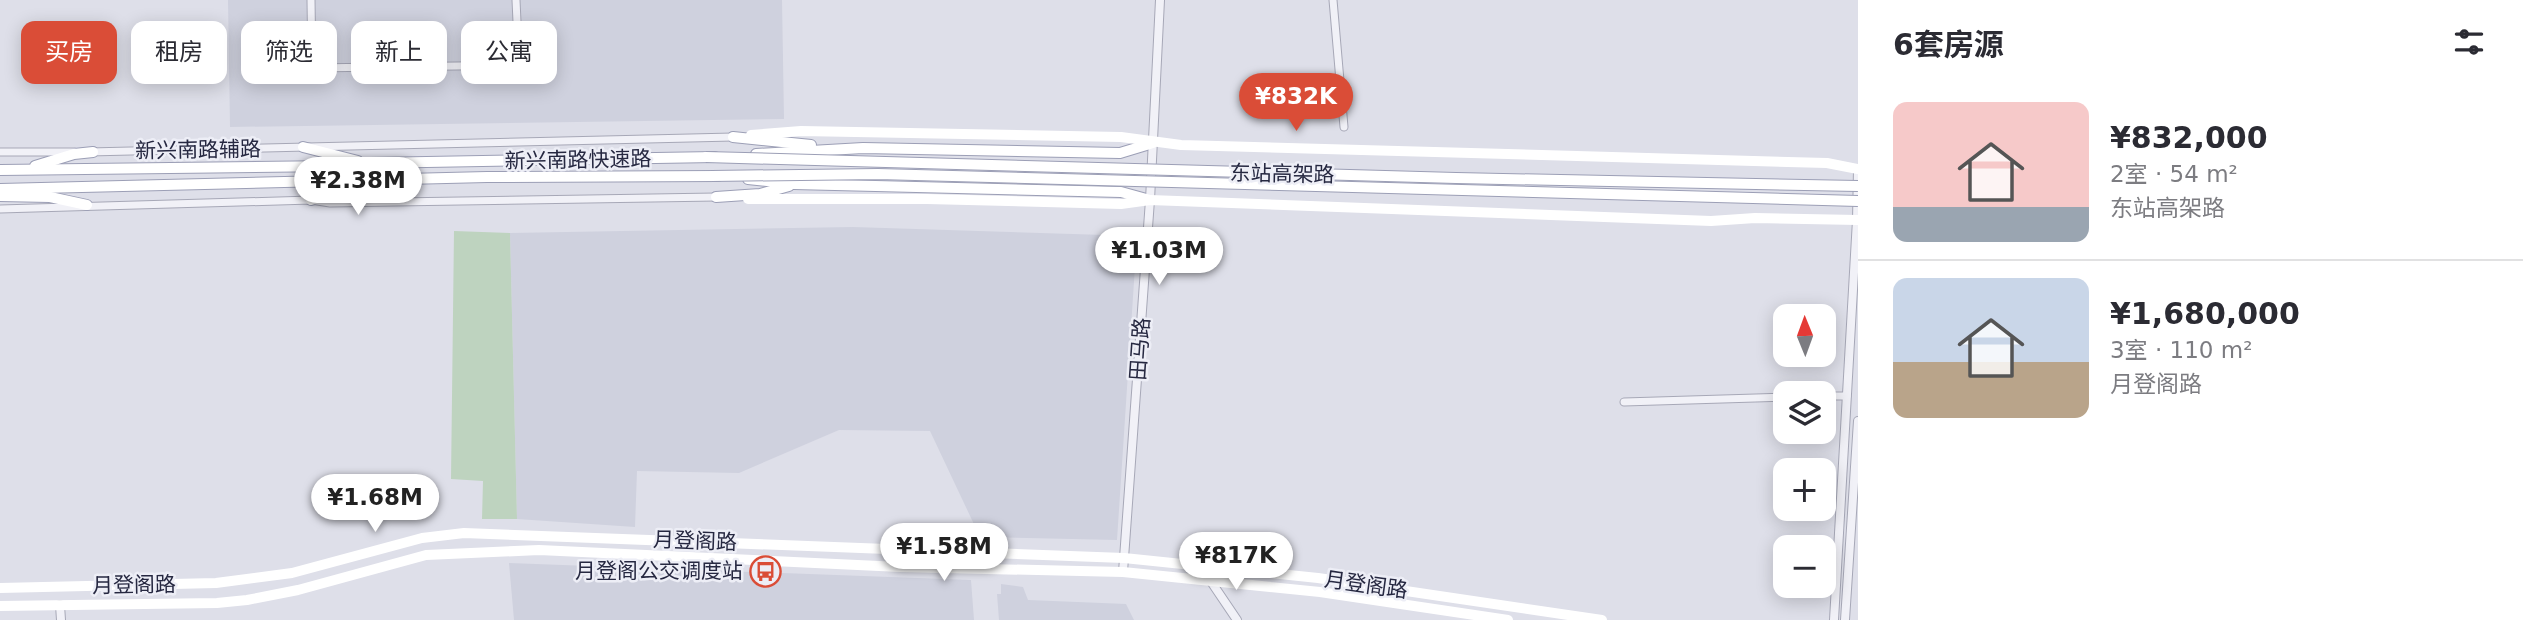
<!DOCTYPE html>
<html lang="zh">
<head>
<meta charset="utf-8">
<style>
  :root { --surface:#fff; --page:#f7f7f7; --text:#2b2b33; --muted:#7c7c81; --line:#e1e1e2; --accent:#da4d37 }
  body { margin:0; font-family:"DejaVu Sans","Noto Sans SC",sans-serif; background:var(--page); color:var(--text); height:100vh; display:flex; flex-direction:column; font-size:26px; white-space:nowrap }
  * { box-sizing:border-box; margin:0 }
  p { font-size:23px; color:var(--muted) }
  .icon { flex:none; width:38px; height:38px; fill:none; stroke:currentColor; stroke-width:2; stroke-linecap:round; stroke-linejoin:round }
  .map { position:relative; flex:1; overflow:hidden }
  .side { display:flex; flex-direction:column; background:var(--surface); width:665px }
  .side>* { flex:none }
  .top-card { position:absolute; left:21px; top:21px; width:665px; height:63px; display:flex; gap:14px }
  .needle { width:46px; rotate:359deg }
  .tools { position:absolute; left:1773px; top:304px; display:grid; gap:14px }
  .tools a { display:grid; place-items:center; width:63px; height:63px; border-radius:14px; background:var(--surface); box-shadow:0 4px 18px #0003; font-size:35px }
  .price { position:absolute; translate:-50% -60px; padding:0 16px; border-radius:24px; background:#fff; color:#222; font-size:23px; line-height:46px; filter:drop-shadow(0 2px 4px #0008) }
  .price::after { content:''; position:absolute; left:50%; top:42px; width:21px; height:16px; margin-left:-10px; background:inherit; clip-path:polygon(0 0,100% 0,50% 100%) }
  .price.on { background:var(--accent); color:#fff }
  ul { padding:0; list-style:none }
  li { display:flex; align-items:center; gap:21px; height:175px; padding:0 35px }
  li+li { border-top:2px solid var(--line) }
  li span { display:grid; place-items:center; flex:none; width:196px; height:140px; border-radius:14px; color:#555 }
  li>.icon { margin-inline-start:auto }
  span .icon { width:84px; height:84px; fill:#fffc; stroke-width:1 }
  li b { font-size:30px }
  h2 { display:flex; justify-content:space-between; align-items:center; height:84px; padding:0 35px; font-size:30px }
  .pill { padding:0 24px; border-radius:14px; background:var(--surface); box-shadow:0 4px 18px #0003; font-size:24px; line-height:63px }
  .pill.on { background:var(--accent); color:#fff }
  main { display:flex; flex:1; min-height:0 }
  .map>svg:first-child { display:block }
  .built { fill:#cfd1de }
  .green { fill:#bed3bf }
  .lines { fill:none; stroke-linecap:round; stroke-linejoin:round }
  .minor-casing { stroke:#a7a8b7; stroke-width:9 }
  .tertiary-casing { stroke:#a7a8b7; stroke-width:10 }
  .primary-casing { stroke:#9c9fb6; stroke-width:12 }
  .minor { stroke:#f1f1f7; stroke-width:7 }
  .tertiary { stroke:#f1f1f7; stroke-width:8 }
  .secondary { stroke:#fff; stroke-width:10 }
  .primary { stroke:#fff; stroke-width:10 }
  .primary-bridge-casing { stroke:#9c9fb6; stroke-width:12; stroke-linecap:butt }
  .primary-bridge { stroke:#fff; stroke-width:10 }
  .labels { text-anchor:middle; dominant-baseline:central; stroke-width:5; stroke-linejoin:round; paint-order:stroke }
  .street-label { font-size:21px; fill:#262841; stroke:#edeef6 }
  .poi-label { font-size:21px; fill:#262841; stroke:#edeef6; text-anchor:end }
</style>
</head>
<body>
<main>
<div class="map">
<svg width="1858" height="620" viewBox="0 0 1858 620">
  <rect width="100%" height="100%" fill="#dedfe9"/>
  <g class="built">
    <path d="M228,0H782L784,119L230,127Z"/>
    <path d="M853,227L1137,236L1117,540L980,537L930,431L839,430L739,473L637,471L635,527L517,519L510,233Z"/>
    <path d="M509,563L971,580L974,620H514Z"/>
    <path d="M1001,584L1023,587L1028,600L1126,604L1134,620H999L997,594H1001Z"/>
  </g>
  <path class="green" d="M454,231L510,233L517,519H482L483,481L451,479Z"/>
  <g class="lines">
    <defs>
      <g id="minor">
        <path d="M311,0L312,68L519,65L516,0"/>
        <path d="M1333,0L1344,127"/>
        <path d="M0,152H74"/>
        <path d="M89,152L733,137"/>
        <path d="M0,209L311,200L330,203L716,197"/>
        <path d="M1824,396H1847"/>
        <path d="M1624,402L1785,397"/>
      </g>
      <g id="tertiary">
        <path d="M1123,572L1150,200L1160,0"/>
        <path d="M1210,580L1237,620"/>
        <path d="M60,605L61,620"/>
        <path d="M1834,620L1857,220L1858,169"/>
        <path d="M1845,620L1858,421"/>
      </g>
      <g id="primary">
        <path d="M733,137L811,145"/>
        <path d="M303,147L358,161"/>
        <path d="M756,154L863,148L1120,153L1153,143"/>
        <path d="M35,166L74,154L93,152"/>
        <path d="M0,170L335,166L371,163L715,157"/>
        <path d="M748,179L794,184L1121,192L1150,200"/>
        <path d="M0,189L487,177L718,176"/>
        <path d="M0,196L50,197L87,205"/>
        <path d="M716,197L760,194L789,186"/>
        <path d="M311,200L362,184"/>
      </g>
    </defs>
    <use href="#minor" class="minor-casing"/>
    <use href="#tertiary" class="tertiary-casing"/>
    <use href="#primary" class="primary-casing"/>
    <use href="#minor" class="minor"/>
    <use href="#tertiary" class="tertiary"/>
    <g class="secondary">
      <path d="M751,135L801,131L1121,137L1181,145L1827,163L1858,169"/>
      <path d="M748,199H927L1121,204L1150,200L1711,221L1755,218L1858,220"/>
      <path d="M0,588L216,583L292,573L422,538L464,533L490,534L1124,558L1318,578L1602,620"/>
      <path d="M0,606L217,603L247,600L298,590L426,555L539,550L900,567L1123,572L1320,592L1508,620"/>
    </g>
    <use href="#primary" class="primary"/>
    <defs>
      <g id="primary-bridge">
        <path d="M706,157L1456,178L1858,186"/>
        <path d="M712,176L878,174L1858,201"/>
      </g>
    </defs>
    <use href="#primary-bridge" class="primary-bridge-casing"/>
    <use href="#primary-bridge" class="primary-bridge"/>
  </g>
  <defs>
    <symbol id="bus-ring" viewBox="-11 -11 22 22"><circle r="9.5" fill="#edeef6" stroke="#da4d37" stroke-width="1.5"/><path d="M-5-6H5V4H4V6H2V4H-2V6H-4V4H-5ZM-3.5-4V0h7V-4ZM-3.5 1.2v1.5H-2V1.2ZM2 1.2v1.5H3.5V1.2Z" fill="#da4d37"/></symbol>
  </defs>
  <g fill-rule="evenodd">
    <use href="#bus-ring" x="748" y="554" width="35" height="35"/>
  </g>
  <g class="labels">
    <g class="street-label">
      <text transform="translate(198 150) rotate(-1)">新兴南路辅路</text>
      <text transform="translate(578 160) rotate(-1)">新兴南路快速路</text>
      <text transform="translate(1282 174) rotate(1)">东站高架路</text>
      <text transform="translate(1140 349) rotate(-86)">田马路</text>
      <text transform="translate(695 541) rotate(2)">月登阁路</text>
      <text transform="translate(134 585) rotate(-1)">月登阁路</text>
      <text transform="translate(1366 585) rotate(8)">月登阁路</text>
    </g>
    <g class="poi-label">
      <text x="743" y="571">月登阁公交调度站</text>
    </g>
  </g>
</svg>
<div class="tools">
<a><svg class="needle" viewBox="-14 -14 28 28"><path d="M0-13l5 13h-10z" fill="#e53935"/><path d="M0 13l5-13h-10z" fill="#7c7c81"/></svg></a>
<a><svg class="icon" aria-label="layers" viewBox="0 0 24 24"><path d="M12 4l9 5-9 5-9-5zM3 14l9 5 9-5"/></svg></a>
<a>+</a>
<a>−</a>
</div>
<b class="price on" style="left:1296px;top:133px">¥832K</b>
<b class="price" style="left:358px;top:217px">¥2.38M</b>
<b class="price" style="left:1159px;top:287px">¥1.03M</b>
<b class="price" style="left:375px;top:534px">¥1.68M</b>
<b class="price" style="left:944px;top:583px">¥1.58M</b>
<b class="price" style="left:1236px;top:592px">¥817K</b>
<div class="top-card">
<a class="pill on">买房</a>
<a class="pill">租房</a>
<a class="pill">筛选</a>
<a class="pill">新上</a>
<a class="pill">公寓</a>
</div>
</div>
<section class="side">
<h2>6套房源<svg class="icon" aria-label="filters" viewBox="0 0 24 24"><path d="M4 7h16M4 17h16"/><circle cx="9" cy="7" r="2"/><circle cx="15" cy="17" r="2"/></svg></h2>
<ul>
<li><span style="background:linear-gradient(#f6c9c9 75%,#9aa5b1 0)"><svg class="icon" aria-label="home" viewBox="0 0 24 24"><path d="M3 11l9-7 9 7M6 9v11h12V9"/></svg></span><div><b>¥832,000</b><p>2室 · 54 m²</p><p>东站高架路</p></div></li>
<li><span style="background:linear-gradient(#c9d6e8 60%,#b9a48a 0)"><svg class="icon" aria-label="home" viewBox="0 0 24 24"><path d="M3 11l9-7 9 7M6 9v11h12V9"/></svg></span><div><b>¥1,680,000</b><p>3室 · 110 m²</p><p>月登阁路</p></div></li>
</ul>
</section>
</main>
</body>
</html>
